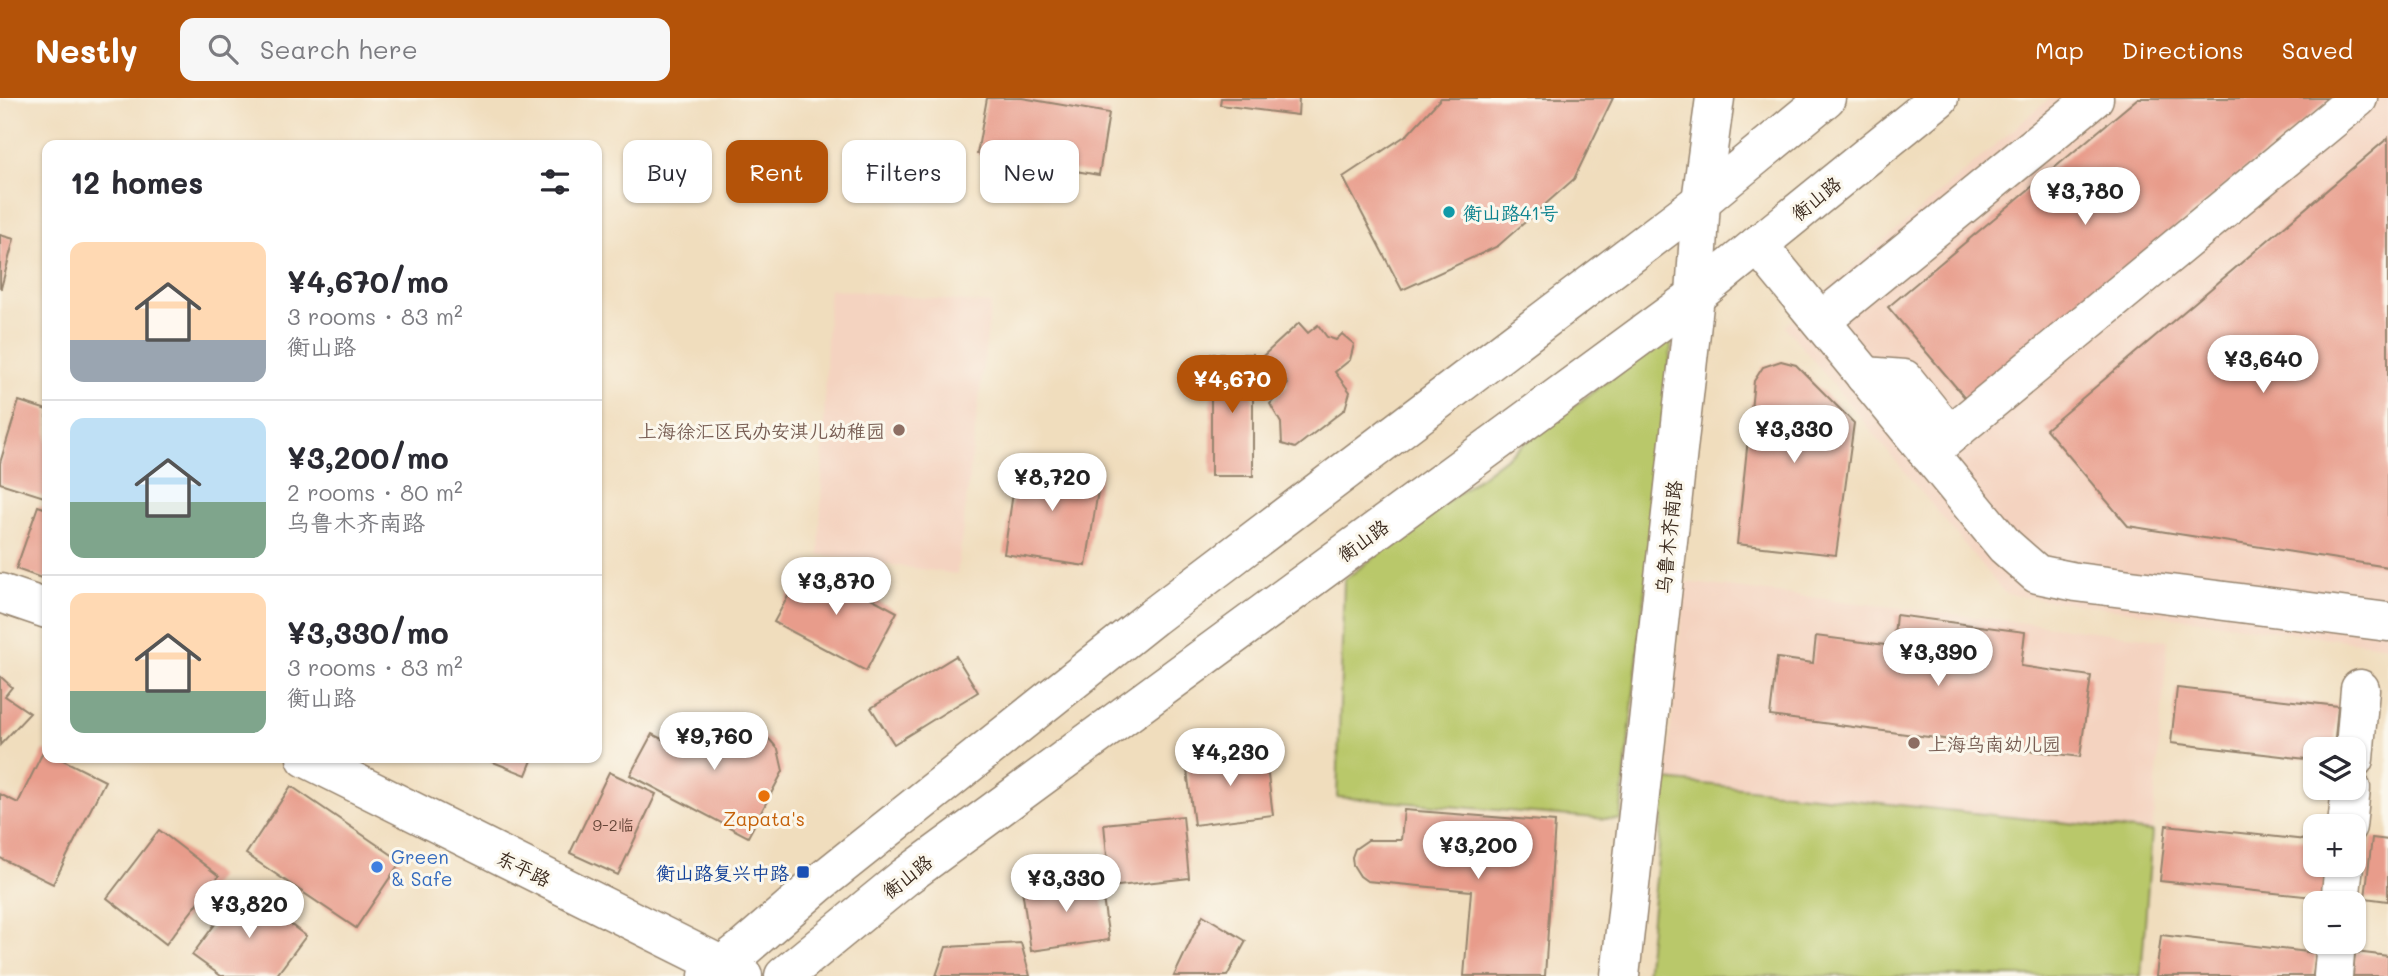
<!DOCTYPE html>
<html lang="en">
<head>
<meta charset="utf-8">
<style>
  :root { --surface:#fff; --page:#f7f7f7; --text:#2b2b33; --muted:#7c7c81; --line:#e1e1e2; --accent:#b45309 }
  body { margin:0; font-family:Mali,"LXGW WenKai TC",sans-serif; background:var(--page); color:var(--text); height:100vh; display:flex; flex-direction:column; font-size:26px; white-space:nowrap }
  * { box-sizing:border-box; margin:0 }
  p { font-size:23px; color:var(--muted) }
  .icon { flex:none; width:38px; height:38px; fill:none; stroke:currentColor; stroke-width:2; stroke-linecap:round; stroke-linejoin:round }
  .map { position:relative; flex:1; overflow:hidden }
  .side { position:absolute; left:42px; top:42px; width:560px; height:623px; display:flex; flex-direction:column; background:var(--surface); border-radius:14px; box-shadow:0 2px 5px #0004 }
  .side>* { flex:none }
  .hud { position:absolute; left:623px; top:42px; width:665px; height:63px; display:flex; gap:14px }
  .controls { position:absolute; left:2303px; top:639px; display:grid; gap:14px }
  .controls a { display:grid; place-items:center; width:63px; height:63px; border-radius:14px; background:var(--surface); box-shadow:0 2px 5px #0004; font-size:35px }
  .price { position:absolute; translate:-50% -60px; padding:0 16px; border-radius:24px; background:#fff; color:#222; font-size:23px; line-height:46px; filter:drop-shadow(0 2px 4px #0008) }
  .price::after { content:''; position:absolute; left:50%; top:42px; width:21px; height:16px; margin-left:-10px; background:inherit; clip-path:polygon(0 0,100% 0,50% 100%) }
  .price.selected { background:var(--accent); color:#fff }
  ul { padding:0; list-style:none }
  li { display:flex; align-items:center; gap:21px; height:175px; padding:0 28px }
  li+li { border-top:2px solid var(--line) }
  li span { display:grid; place-items:center; flex:none; width:196px; height:140px; border-radius:14px; color:#555 }
  li>.icon { margin-inline-start:auto }
  span .icon { width:84px; height:84px; fill:#fffc; stroke-width:1 }
  li b { font-size:30px }
  h2 { display:flex; justify-content:space-between; align-items:center; height:84px; padding:0 28px; font-size:30px }
  .tag { padding:0 24px; border-radius:14px; background:var(--surface); box-shadow:0 2px 5px #0004; font-size:24px; line-height:63px }
  .tag.selected { background:var(--accent); color:#fff }
  header { display:flex; align-items:center; gap:42px; box-sizing:border-box; height:98px; padding:0 35px; background:var(--accent); color:#fff }
  header strong { font-size:33px }
  nav { display:flex; gap:38px; margin-inline-start:auto; font-size:24px }
  .search { width:490px; height:63px; background:var(--page); display:flex; align-items:center; gap:18px; box-sizing:border-box; padding:0 24px; border-radius:14px; color:var(--muted); font-size:26px }
  .map>svg:first-child { display:block }
  .built { fill:#f4d3c0 }
  .green { fill:#b9c86a; stroke:#7a7944; stroke-width:2 }
  .building { fill:#e89c8b }
  .lines { fill:none; stroke-linecap:round; stroke-linejoin:round }
  .minor-casing { stroke:#96846e; stroke-width:41 }
  .major-casing { stroke:#96846e; stroke-width:41 }
  .minor { stroke:#fff; stroke-width:38 }
  .major { stroke:#fff; stroke-width:38 }
  .culture-dot { fill:#0f9aa8; stroke:#fbf7ec; stroke-width:2.5 }
  .education-dot { fill:#8d6e63; stroke:#fbf7ec; stroke-width:2.5 }
  .food-dot { fill:#e8710a; stroke:#fbf7ec; stroke-width:2.5 }
  .shop-dot { fill:#3f7fe0; stroke:#fbf7ec; stroke-width:2.5 }
  .transit-dot { fill:#1a4fb4; stroke:#fbf7ec; stroke-width:2.5 }
  .labels { text-anchor:middle; dominant-baseline:central; stroke-width:6; stroke-linejoin:round; paint-order:stroke }
  .number-label { font-size:16px; fill:#664639 }
  .street-label { font-size:19px; fill:#3b2a1e; stroke:#fbf7ec }
  .culture-label { font-size:19px; fill:#0d838f; stroke:#fbf7ec; text-anchor:start }
  .education-label { font-size:19px; fill:#785e54; stroke:#fbf7ec; text-anchor:end }
  .food-label { font-size:19px; fill:#c56008; stroke:#fbf7ec }
  .shop-label { font-size:19px; fill:#366cbe; stroke:#fbf7ec; text-anchor:start }
  .transit-label { font-size:19px; fill:#164399; stroke:#fbf7ec; text-anchor:end }
</style>
</head>
<body>
<header>
<strong>Nestly</strong>
<div class="search"><svg class="icon" aria-label="search" viewBox="0 0 24 24"><circle cx="10" cy="10" r="6"/><path d="M15 15l6 6"/></svg>Search here</div>
<nav><a>Map</a><a>Directions</a><a>Saved</a></nav>
</header>
<div class="map">
<svg width="2388" height="878" viewBox="0 0 2388 878">
  <rect width="100%" height="100%" fill="#fbf7ec"/>
  <filter id="ink" filterUnits="userSpaceOnUse"><feTurbulence type="fractalNoise" baseFrequency=".0143" numOctaves="2"/><feDisplacementMap in="SourceGraphic" scale="14" xChannelSelector="R" yChannelSelector="G"/><feConvolveMatrix kernelMatrix="1 2 1 2 8 2 1 2 1" color-interpolation-filters="sRGB"/></filter>
  <filter id="wash" filterUnits="userSpaceOnUse"><feTurbulence type="fractalNoise" baseFrequency=".00686" numOctaves="4" result="noise"/><feDisplacementMap in="SourceGraphic" scale="28" xChannelSelector="R" yChannelSelector="G"/><feGaussianBlur stdDeviation="1.57" result="paint"/><feColorMatrix in="noise" values="0 0 0 0 0 0 0 0 0 0 0 0 0 0 0 0 0 1.4 0 .05"/><feComposite in="paint" operator="in"/></filter>
  <g filter="url(#wash)">
    <rect width="100%" height="100%" fill="#f0ddbd"/>
    <g class="built">
      <path d="M2050,0H2388V548L2005,496L1785,228Z"/>
      <path d="M829,191L991,206L957,476L819,457Z"/>
      <path d="M1685,484L2168,542L2152,734L1666,682Z"/>
    </g>
    <g class="green">
      <path d="M1673,233L1620,722L1337,699L1344,482Z"/>
      <path d="M1666,682L2152,734L2141,878H1646Z"/>
    </g>
    <g id="blocks">
      <g class="building">
        <path d="M987,0H1022L1109,15L1099,77L977,56Z"/>
        <path d="M1221,0H1299L1298,17L1220,7Z"/>
        <path d="M1441,0H1613L1574,81L1498,148L1402,192L1343,79L1408,36Z"/>
        <path d="M2138,0H2330L1967,302L1888,209Z"/>
        <path d="M2388,40V469L2128,428L2046,331Z"/>
        <path d="M0,137L14,141L1,190L0,189Z"/>
        <path d="M1299,225L1308,235L1318,227L1327,239L1336,242L1342,236L1354,246L1350,262L1335,274L1350,294L1345,311L1295,350L1282,346L1281,325L1270,306L1288,286L1279,274L1270,269L1263,258Z"/>
        <rect x="1211" y="256" width="42" height="122"/>
        <path d="M1781,263L1796,267L1854,325L1836,457L1737,446L1754,283L1763,269Z"/>
        <path d="M19,303L47,312V400L0,385V365Z"/>
        <path d="M1018,361L1101,374L1086,468L1004,456Z"/>
        <path d="M38,408L47,411V482L16,471Z"/>
        <path d="M806,465L897,514L866,573L774,524Z"/>
        <path d="M1896,517L2025,534L2021,568L2091,578L2080,659L1770,618L1777,560L1813,565L1816,538L1893,548Z"/>
        <path d="M956,558L978,594L894,646L871,610Z"/>
        <path d="M0,578L12,589L5,598L30,615L0,647Z"/>
        <path d="M2177,590L2338,608L2334,651H2315V662L2171,645Z"/>
        <path d="M683,620L710,635L718,627L740,626L770,642L778,651L783,673L748,739L630,677L652,636L670,645Z"/>
        <path d="M44,652L47,654V660H59L105,683L53,786L0,760V696L18,705Z"/>
        <path d="M1265,654L1273,717L1194,727L1186,664Z"/>
        <path d="M483,660H533L526,677Z"/>
        <path d="M609,674L656,696L618,777L570,755Z"/>
        <path d="M291,688L401,763L356,830L246,756Z"/>
        <path d="M1404,712L1555,724L1545,878H1464L1471,793L1367,783L1360,778L1353,767L1352,759L1355,751L1368,742H1401Z"/>
        <path d="M1183,718L1189,780L1110,789L1104,726Z"/>
        <path d="M2166,727L2315,743V766H2327L2323,800L2160,783Z"/>
        <path d="M159,732L219,778L166,846L107,800Z"/>
        <path d="M2372,740L2388,742V803L2365,800Z"/>
        <path d="M1100,779L1109,842L1031,853L1022,791Z"/>
        <path d="M242,790L306,838L276,878H221L192,857Z"/>
        <path d="M1203,817L1246,843L1227,878H1174Z"/>
        <path d="M2161,837L2316,855L2313,878H2156Z"/>
        <path d="M1021,845L1030,878H936L946,849Z"/>
        <path d="M2355,854L2388,858V878H2353Z"/>
      </g>
    </g>
  </g>
  <g filter="url(#ink)">
    <use href="#blocks" fill-opacity="0" stroke="#96846e" stroke-width="2"/>
    <g class="lines">
      <defs>
        <g id="minor">
          <path d="M1758,147L2005,448L2037,476L2076,484L2388,524"/>
          <path d="M1821,223L2094,0"/>
          <path d="M1865,278L1904,281L1937,322"/>
          <path d="M1928,355L2358,0"/>
          <path d="M0,495L47,511"/>
          <path d="M306,660L743,878"/>
          <path d="M2354,661L2360,591"/>
          <path d="M2347,728L2351,690"/>
          <path d="M2340,805L2344,766"/>
          <path d="M1620,878L1695,198L1701,103L1715,0"/>
          <path d="M2333,878L2336,844"/>
        </g>
        <g id="major">
          <path d="M708,878L744,850L818,786L1153,519L1701,103L1826,0"/>
          <path d="M784,878L905,779L1695,198L1939,0"/>
        </g>
      </defs>
      <use href="#minor" class="minor-casing"/>
      <use href="#major" class="major-casing"/>
      <use href="#minor" class="minor"/>
      <use href="#major" class="major"/>
    </g>
  </g>
  <circle class="culture-dot" cx="1449" cy="114" r="7"/>
  <g class="education-dot">
    <circle cx="899" cy="332" r="7"/>
    <circle cx="1914" cy="645" r="7"/>
  </g>
  <circle class="food-dot" cx="764" cy="698" r="7"/>
  <circle class="shop-dot" cx="377" cy="769" r="7"/>
  <rect class="transit-dot" x="796" y="767" width="14" height="14" rx="3.5"/>
  <g class="labels">
    <g class="number-label">
      <text x="613" y="726">9-2临</text>
    </g>
    <g class="street-label">
      <text transform="translate(1816 100) rotate(-39)">衡山路</text>
      <text transform="translate(1668 439) rotate(-84)">乌鲁木齐南路</text>
      <text transform="translate(1363 442) rotate(-36)">衡山路</text>
      <text transform="translate(524 770) rotate(26)">东平路</text>
      <text transform="translate(907 778) rotate(-38)">衡山路</text>
    </g>
    <g class="culture-label">
      <text x="1463" y="114">衡山路41号</text>
    </g>
    <g class="education-label">
      <text x="885" y="332">上海徐汇区民办安淇儿幼稚园</text>
      <text x="1928" y="645" text-anchor="start">上海乌南幼儿园</text>
    </g>
    <g class="food-label">
      <text x="764" y="720">Zapata's</text>
    </g>
    <g class="shop-label">
      <text x="391" y="758">Green<tspan x="391" dy="22">&amp; Safe</tspan></text>
    </g>
    <g class="transit-label">
      <text x="789" y="774">衡山路复兴中路</text>
    </g>
  </g>
</svg>
<div class="controls">
<a><svg class="icon" aria-label="layers" viewBox="0 0 24 24"><path d="M12 4l9 5-9 5-9-5zM3 14l9 5 9-5"/></svg></a>
<a>+</a>
<a>−</a>
</div>
<b class="price" style="left:2085px;top:129px">¥3,780</b>
<b class="price" style="left:2263px;top:297px">¥3,640</b>
<b class="price selected" style="left:1232px;top:317px">¥4,670</b>
<b class="price" style="left:1794px;top:367px">¥3,330</b>
<b class="price" style="left:1052px;top:415px">¥8,720</b>
<b class="price" style="left:836px;top:519px">¥3,870</b>
<b class="price" style="left:1938px;top:590px">¥3,390</b>
<b class="price" style="left:714px;top:674px">¥9,760</b>
<b class="price" style="left:1230px;top:690px">¥4,230</b>
<b class="price" style="left:1478px;top:783px">¥3,200</b>
<b class="price" style="left:1066px;top:816px">¥3,330</b>
<b class="price" style="left:249px;top:842px">¥3,820</b>
<div class="hud">
<a class="tag">Buy</a>
<a class="tag selected">Rent</a>
<a class="tag">Filters</a>
<a class="tag">New</a>
</div>
<section class="side">
<h2>12 homes<svg class="icon" aria-label="filters" viewBox="0 0 24 24"><path d="M4 7h16M4 17h16"/><circle cx="9" cy="7" r="2"/><circle cx="15" cy="17" r="2"/></svg></h2>
<ul>
<li><span style="background:linear-gradient(#ffd9b3 70%,#9aa5b1 0)"><svg class="icon" aria-label="home" viewBox="0 0 24 24"><path d="M3 11l9-7 9 7M6 9v11h12V9"/></svg></span><div><b>¥4,670/mo</b><p>3 rooms · 83 m²</p><p>衡山路</p></div></li>
<li><span style="background:linear-gradient(#bfe0f5 60%,#7fa58c 0)"><svg class="icon" aria-label="home" viewBox="0 0 24 24"><path d="M3 11l9-7 9 7M6 9v11h12V9"/></svg></span><div><b>¥3,200/mo</b><p>2 rooms · 80 m²</p><p>乌鲁木齐南路</p></div></li>
<li><span style="background:linear-gradient(#ffd9b3 70%,#7fa58c 0)"><svg class="icon" aria-label="home" viewBox="0 0 24 24"><path d="M3 11l9-7 9 7M6 9v11h12V9"/></svg></span><div><b>¥3,330/mo</b><p>3 rooms · 83 m²</p><p>衡山路</p></div></li>
</ul>
</section>
</div>
</body>
</html>
